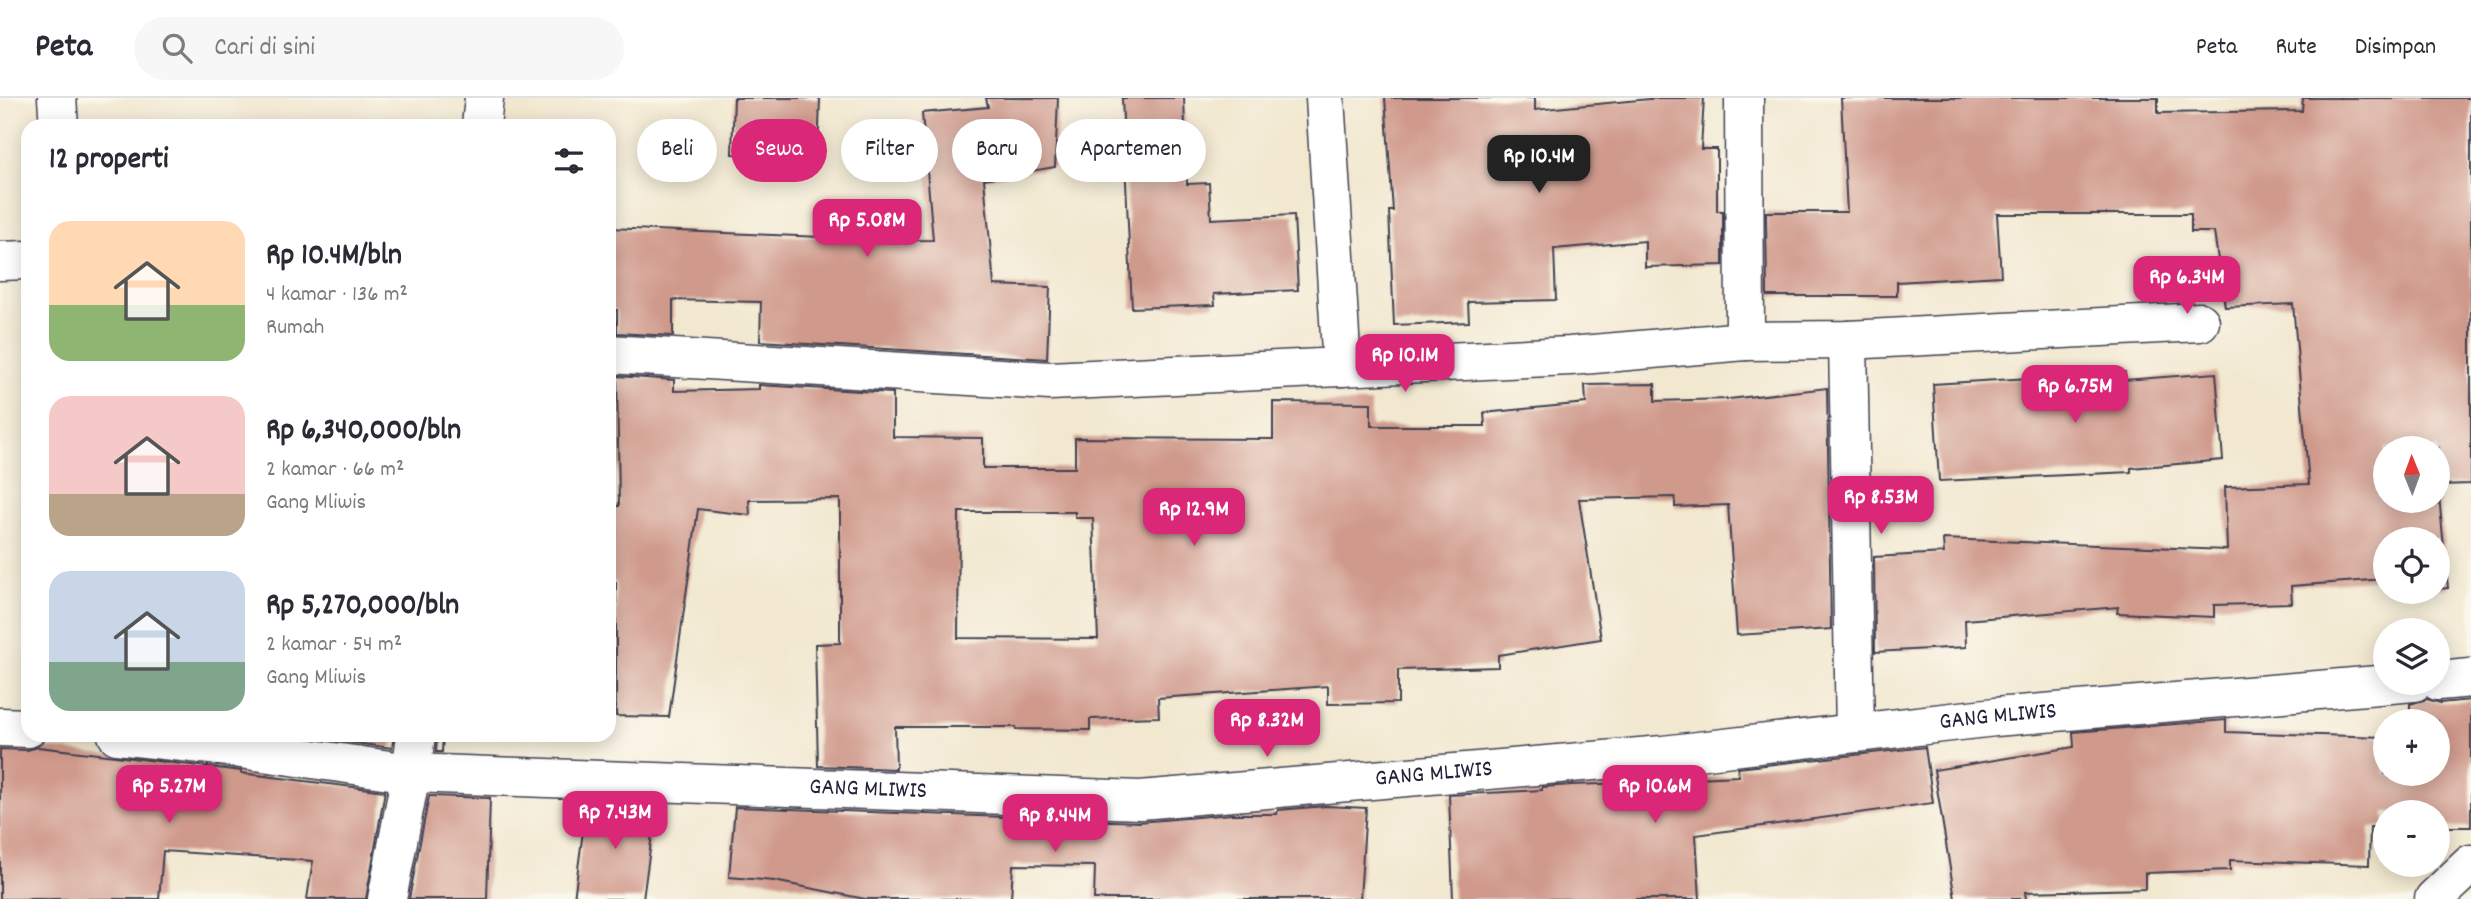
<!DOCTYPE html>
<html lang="id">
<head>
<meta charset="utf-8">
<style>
  :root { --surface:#fff; --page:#f7f7f7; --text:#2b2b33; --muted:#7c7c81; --line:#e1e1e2; --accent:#db2777 }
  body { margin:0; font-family:Dekko,sans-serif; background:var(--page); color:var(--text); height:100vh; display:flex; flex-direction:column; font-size:26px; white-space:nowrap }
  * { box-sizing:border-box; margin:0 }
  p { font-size:23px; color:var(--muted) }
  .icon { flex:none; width:38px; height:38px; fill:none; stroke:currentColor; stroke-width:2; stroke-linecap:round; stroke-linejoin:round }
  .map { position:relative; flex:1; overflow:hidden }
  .drawer { position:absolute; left:21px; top:21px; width:595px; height:623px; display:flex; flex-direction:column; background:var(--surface); border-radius:21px; box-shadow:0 4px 18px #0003 }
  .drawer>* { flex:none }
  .banner { position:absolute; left:637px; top:21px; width:665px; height:63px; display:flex; gap:14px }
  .needle { width:46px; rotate:359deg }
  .controls { position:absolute; left:2373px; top:338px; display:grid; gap:14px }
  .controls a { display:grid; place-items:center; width:77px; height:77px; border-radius:50%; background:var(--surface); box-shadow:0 4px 18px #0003; font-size:35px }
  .price { position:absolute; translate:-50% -60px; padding:0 16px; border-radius:14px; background:var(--accent); color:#fff; font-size:23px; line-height:46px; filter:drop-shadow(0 2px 4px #0008) }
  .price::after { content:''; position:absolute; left:50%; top:42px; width:21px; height:16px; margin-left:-10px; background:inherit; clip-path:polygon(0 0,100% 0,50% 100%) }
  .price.on { background:#222; color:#fff }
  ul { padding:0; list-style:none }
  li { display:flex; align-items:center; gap:21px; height:175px; padding:0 28px }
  li span { display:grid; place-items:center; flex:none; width:196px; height:140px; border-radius:21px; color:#555 }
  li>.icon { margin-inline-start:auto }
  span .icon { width:84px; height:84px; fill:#fffc; stroke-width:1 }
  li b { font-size:30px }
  h2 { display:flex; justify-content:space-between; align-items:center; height:84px; padding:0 28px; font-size:30px }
  .chip { padding:0 24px; border-radius:32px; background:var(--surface); box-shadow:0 4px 18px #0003; font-size:24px; line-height:63px }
  .chip.on { background:var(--accent); color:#fff }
  header { display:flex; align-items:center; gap:42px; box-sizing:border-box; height:98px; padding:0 35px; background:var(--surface); border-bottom:2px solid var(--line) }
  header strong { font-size:33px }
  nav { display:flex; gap:38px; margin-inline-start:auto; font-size:24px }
  .search { width:490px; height:63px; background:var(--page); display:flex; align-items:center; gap:18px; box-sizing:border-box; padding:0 24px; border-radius:38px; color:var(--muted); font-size:26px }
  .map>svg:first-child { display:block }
  .building { fill:#cf998b; fill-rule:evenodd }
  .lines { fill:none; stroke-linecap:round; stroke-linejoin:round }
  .minor-casing { stroke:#414051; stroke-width:41 }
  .minor { stroke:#fff; stroke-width:38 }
  .labels { text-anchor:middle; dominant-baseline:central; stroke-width:6; stroke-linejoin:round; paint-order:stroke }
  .street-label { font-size:24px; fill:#22223b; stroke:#fbf7ec }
</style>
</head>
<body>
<header>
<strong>Peta</strong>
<div class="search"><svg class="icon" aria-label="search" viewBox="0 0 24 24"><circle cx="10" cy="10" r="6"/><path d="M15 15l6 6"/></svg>Cari di sini</div>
<nav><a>Peta</a><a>Rute</a><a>Disimpan</a></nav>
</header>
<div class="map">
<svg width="2471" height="801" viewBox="0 0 2471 801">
  <rect width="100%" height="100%" fill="#fbf7ec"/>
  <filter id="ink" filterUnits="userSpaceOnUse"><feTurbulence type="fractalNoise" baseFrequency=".0143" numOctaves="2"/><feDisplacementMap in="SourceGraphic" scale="14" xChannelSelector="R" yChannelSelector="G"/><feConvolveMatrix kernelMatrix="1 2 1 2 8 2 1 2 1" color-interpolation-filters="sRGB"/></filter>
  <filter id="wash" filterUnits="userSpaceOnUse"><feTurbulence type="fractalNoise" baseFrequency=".00686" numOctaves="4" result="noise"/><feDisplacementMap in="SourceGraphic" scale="28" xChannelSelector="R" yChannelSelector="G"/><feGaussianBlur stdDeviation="1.57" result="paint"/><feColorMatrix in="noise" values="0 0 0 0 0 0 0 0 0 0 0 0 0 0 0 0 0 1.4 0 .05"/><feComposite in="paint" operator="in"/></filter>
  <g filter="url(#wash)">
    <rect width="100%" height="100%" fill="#f2e8d0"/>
    <g id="blocks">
      <g class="building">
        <path d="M734,0H820L818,59L732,56Z"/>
        <path d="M986,0H1058L1055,69L984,81L994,187L1050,189L1047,261L760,243L761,204L673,202V238L617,235V212H609V130L822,139V143L933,142L922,15L988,9Z"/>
        <path d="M1122,0H1184L1187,86L1209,85L1211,121L1294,117L1298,192L1214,196L1215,207L1132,210Z"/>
        <path d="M1385,0H1535V12L1660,0H1704L1701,51H1717V113H1723V167L1645,169V143L1554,151L1556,202L1468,204L1469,224L1394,227L1389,113H1393Z"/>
        <path d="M1841,0H2158V15L2302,13L2303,0H2471V386L2438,387V350H2385V402H2438V388L2448,490L2438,491V441H2385V481L2291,488L2292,505L2214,507V519L2117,515L2118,509L1965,522L1966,549L1875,554L1874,459L1944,455L1943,441L2227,452L2225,389L2309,386L2293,206L2225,209L2214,134H2191V116H1997L2001,178L1897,184V198H1767L1766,114H1847Z"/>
        <path d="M2125,274V282L2216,275L2223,362L2131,370V374L1939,383L1933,286Z"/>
        <path d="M617,278L674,282V293L759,291V287L893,295V339L983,340V370H1075V340L1273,341V304L1371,305V328H1485L1484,315L1586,305L1585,287L1655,286V303L1729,301L1827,290L1831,531L1737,537L1728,407L1675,409V399L1579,401L1601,541L1498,557V569L1398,572V605L1328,606V588L1158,600L1159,619L1090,621V632L1016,631V629H895L896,671L818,668L815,546L840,545V401L749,402L750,417L698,411L669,619L616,618V484H609V408H619ZM959,414H1075V420H1093L1098,541L958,540Z"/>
        <path d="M2427,601L2440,605L2471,602V729H2438V714H2385V729H2370L2369,767L2230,762V772L2145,775V791L2025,794L2026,801H1955L1934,672L2074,649L2073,634L2226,622V634L2385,639V676H2438V623H2410V606Z"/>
        <path d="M326,637H394L392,650L325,641Z"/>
        <path d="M437,637H443L442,654H436Z"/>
        <path d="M38,649L217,670L241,673V675L385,693L366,801H307L313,763L163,753L159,801H0V651L27,652Z"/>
        <path d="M1925,649L1933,705L1696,737L1700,801H1453L1449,697L1542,692V689L1572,687L1629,685V683L1739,678L1738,670Z"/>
        <path d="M429,698L490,700L487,801H409Z"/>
        <path d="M587,703L656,708L643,801H574Z"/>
        <path d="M1326,708L1366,710L1360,801H1094L1095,768L1013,767L1011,801H865L774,783L729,779L735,709L1139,724L1232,716H1277L1278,712Z"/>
      </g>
    </g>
  </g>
  <g filter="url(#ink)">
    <use href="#blocks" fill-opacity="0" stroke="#414051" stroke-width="2"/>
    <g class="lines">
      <defs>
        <g id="minor">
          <path d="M57,0L59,28"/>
          <path d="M1325,0L1342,269"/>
          <path d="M1744,0L1745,243"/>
          <path d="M481,28L484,0"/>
          <path d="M0,163L28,162"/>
          <path d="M1848,242L1855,635"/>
          <path d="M609,256L1050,283L1570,258L1745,243L1848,242L2200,224"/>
          <path d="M2438,583L2471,580"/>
          <path d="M0,629L28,630"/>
          <path id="s1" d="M117,637L220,648L411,675L1140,702L1663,657L1995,619L2414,584"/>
          <path d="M387,801L411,675L416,637"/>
          <path d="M2434,801L2471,766"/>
        </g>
      </defs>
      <use href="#minor" class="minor-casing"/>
      <use href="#minor" class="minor"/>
    </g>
  </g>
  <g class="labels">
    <g class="street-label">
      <text stroke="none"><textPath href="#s1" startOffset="1888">GANG MLIWIS</textPath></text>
      <text stroke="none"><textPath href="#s1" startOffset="1321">GANG MLIWIS</textPath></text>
      <text stroke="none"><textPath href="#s1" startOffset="754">GANG MLIWIS</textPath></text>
    </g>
  </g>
</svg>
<div class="controls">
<a><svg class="needle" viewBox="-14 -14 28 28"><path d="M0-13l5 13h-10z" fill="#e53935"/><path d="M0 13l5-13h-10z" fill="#7c7c81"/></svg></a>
<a><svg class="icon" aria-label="locate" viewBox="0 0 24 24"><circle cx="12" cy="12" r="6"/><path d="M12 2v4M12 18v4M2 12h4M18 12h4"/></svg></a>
<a><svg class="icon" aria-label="layers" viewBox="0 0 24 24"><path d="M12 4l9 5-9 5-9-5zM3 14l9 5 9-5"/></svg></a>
<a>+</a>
<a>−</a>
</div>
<b class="price on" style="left:1539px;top:97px">Rp 10.4M</b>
<b class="price" style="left:867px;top:161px">Rp 5.08M</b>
<b class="price" style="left:2187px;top:218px">Rp 6.34M</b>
<b class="price" style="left:1405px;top:296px">Rp 10.1M</b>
<b class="price" style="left:2075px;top:327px">Rp 6.75M</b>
<b class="price" style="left:1881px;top:438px">Rp 8.53M</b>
<b class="price" style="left:1194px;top:450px">Rp 12.9M</b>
<b class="price" style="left:1267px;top:661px">Rp 8.32M</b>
<b class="price" style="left:169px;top:727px">Rp 5.27M</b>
<b class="price" style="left:1655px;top:727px">Rp 10.6M</b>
<b class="price" style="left:615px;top:753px">Rp 7.43M</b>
<b class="price" style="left:1055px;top:756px">Rp 8.44M</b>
<div class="banner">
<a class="chip">Beli</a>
<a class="chip on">Sewa</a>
<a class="chip">Filter</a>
<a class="chip">Baru</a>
<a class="chip">Apartemen</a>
</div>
<section class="drawer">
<h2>12 properti<svg class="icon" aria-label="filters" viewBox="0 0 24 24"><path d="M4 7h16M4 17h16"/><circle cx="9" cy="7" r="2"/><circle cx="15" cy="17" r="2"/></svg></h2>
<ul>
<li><span style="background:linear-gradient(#ffd9b3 60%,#8fb573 0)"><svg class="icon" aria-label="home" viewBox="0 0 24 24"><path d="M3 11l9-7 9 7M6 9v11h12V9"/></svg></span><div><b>Rp 10.4M/bln</b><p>4 kamar · 136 m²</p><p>Rumah</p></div></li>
<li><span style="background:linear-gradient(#f6c9c9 70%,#b9a48a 0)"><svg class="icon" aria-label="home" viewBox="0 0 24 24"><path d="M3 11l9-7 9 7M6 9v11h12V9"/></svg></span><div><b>Rp 6,340,000/bln</b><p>2 kamar · 66 m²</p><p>Gang Mliwis</p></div></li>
<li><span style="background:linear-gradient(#c9d6e8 65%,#7fa58c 0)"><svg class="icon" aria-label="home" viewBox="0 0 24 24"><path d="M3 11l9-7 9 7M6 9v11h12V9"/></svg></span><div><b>Rp 5,270,000/bln</b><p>2 kamar · 54 m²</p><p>Gang Mliwis</p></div></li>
</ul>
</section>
</div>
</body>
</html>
